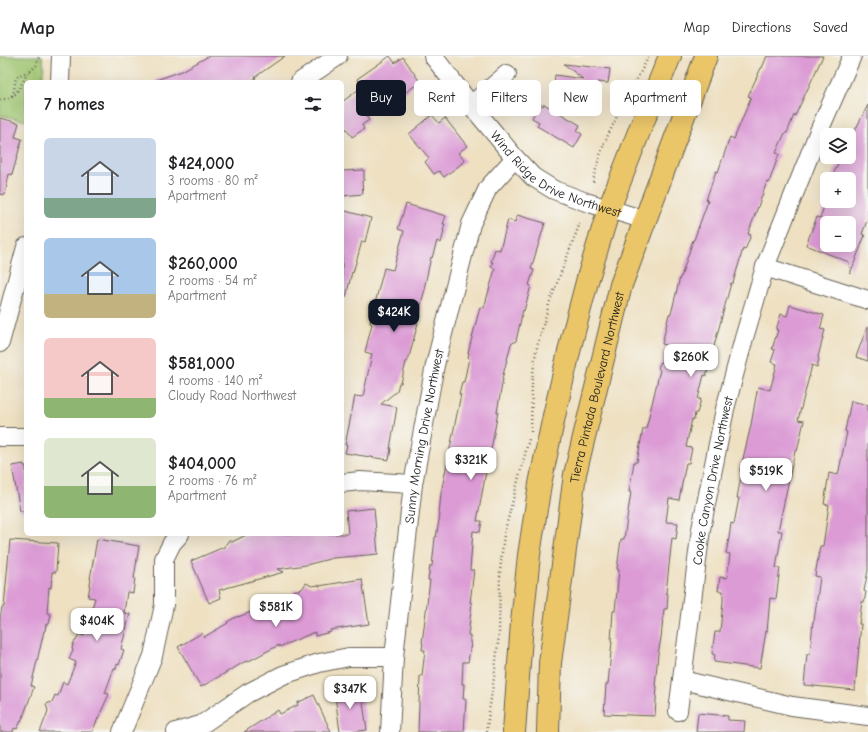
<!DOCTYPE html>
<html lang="en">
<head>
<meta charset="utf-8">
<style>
  :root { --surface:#fff; --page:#f2f2f2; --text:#202124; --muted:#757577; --line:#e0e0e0; --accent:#111827 }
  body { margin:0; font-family:"Comic Neue",sans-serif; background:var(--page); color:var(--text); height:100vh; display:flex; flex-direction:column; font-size:15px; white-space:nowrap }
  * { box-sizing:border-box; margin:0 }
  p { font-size:13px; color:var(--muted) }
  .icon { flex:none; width:22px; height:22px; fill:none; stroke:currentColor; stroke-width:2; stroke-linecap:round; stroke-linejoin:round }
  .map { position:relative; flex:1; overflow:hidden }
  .details { position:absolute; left:24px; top:24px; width:320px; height:456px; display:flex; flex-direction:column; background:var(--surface); border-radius:6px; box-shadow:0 4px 16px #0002 }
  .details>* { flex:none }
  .top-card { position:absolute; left:356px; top:24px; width:380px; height:36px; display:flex; gap:8px }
  .buttons { position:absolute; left:820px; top:72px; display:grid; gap:8px }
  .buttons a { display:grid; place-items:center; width:36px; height:36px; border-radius:6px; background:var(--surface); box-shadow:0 4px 16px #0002; font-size:20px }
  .price { position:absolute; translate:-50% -34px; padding:0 9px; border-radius:8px; background:#fff; color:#222; font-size:13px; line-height:26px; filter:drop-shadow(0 1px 2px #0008) }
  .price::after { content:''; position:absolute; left:50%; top:24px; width:12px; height:9px; margin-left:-6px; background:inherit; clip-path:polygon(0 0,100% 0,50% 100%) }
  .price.on { background:var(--accent); color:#fff }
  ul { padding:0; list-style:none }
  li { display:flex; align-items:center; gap:12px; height:100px; padding:0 20px }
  li span { display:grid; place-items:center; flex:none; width:112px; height:80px; border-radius:6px; color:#555 }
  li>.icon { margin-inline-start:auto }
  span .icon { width:48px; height:48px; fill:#fffc; stroke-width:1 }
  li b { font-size:17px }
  h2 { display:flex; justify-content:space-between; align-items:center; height:48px; padding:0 20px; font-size:17px }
  .tag { padding:0 14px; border-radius:6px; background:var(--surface); box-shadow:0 4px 16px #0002; font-size:14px; line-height:36px }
  .tag.on { background:var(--accent); color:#fff }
  header { display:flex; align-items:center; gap:24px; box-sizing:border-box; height:56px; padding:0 20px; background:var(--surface); border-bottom:1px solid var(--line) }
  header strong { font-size:19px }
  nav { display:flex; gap:22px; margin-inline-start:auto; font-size:14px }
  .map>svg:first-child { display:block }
  .green { fill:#9fc570; stroke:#5e7046 }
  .building { fill:#dc9bd5; fill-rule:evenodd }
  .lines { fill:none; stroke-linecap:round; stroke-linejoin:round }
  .minor-casing { stroke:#666156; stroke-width:20 }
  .major-casing { stroke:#666156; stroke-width:24 }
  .path { stroke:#666156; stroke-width:2.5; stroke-dasharray:1 3; stroke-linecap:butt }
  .minor { stroke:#fff; stroke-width:18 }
  .major { stroke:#ebc669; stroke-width:22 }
  .labels { text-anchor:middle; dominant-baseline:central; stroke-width:4; stroke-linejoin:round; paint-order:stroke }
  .street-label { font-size:13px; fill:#1c1c1c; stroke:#f6f6f2 }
</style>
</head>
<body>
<header>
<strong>Map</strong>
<nav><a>Map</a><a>Directions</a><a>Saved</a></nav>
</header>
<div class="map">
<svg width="868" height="676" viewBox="0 0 868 676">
  <rect width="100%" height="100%" fill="#f6f6f2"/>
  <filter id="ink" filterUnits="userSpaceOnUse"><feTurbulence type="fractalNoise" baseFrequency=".025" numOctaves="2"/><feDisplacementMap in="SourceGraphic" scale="8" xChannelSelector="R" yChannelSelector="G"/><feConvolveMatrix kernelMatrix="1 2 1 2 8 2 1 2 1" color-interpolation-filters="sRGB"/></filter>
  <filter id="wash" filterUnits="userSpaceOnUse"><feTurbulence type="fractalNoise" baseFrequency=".012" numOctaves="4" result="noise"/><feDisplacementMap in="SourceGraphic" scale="16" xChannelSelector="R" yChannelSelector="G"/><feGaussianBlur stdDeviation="0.9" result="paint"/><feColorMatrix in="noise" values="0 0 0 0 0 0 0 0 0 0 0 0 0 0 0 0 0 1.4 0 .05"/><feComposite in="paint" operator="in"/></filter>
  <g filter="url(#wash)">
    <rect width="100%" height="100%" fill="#eee0c1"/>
    <path class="green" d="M0,0H42L44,10L42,26H26V65L0,59Z"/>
    <g id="blocks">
      <g class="building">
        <path d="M209,0H285L255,21L256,22L249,26H156V24L182,15Z"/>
        <path d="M390,0L395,7L403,1L420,26L402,39L400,36L366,59L369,64L362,69L364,73L352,81L342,67V46L362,31L357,23Z"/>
        <path d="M767,0H823L795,60L794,59L787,77H785L776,97L779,98L774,112L769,127L767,126L748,178L751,179L745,194L743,193L733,227H731L706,320L704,319L698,343H701L697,357H695L694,364L692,363L686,391L692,392L689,407H686L679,444L669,442L666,466L678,467L676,483L672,482L666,537L668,538L667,553H664L661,582L658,598L655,630H657L655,660L604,658L606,628H608L612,585H611L613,555H615L619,514L617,513L621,483H624L631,436H629L634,406H637L643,373H646L660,314L658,312L660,307L662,305L666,289L662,288L669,258H671L680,221H681L693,184H694L708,145L706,144L716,115L718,116L730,81L734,83L751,41L748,40L761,12H762Z"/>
        <path d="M564,8L610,13L608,27L598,26L596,46L553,41L555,19L583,23Z"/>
        <path d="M540,48L543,50L544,48L580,69L577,75L582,78L574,92L537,70L539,66L532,62Z"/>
        <path d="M868,49V162L862,178L865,179L850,218L849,206L806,189L817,161L820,162L826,145H849V123H843L833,119L841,101H849V86ZM827,167H849V189H827Z"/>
        <path d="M432,59L439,67L445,62L467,90L458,97L465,105L444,121L439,115L434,118L425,106L429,102L409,78Z"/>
        <path d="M0,62L19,67L15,81L22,83L12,119L9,118L5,139L0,138Z"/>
        <path d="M364,114V124L362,125L363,138L342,140V115Z"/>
        <path d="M406,148L446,160L443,168H445L443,175H444L441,187L437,185L432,202L431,201L424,233H425L416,267H418L409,301L407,306H406L401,327H399L397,335L381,348L397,351L390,393H391L389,404L345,397L347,389H345L355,340L363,341L372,298L365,296L372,268L370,267L384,212L393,214L404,175L398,173Z"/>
        <path d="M342,154L371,162L365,186L362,185L353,217L352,216L346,241L342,240Z"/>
        <path d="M517,159L545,167L531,213L534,214L529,229L531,230L524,255L523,254L516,285L511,288L502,323H503L497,356H498L490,399L493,400L491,411L487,410L477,465H482L480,476L473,475L470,514H474L470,547H472L468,579H470V587H471L468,606H463L462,628H464L463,643H466L464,676H418L420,620H422L425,594H422L423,587H422L430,524H428L430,510H432L435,481H436L440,459H439L441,437L461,338H459L462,326H464L469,302L468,301L469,297H468L480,251L484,252L495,213L491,211L493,206H491L495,193L500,194L508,164L515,166Z"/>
        <path d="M790,249L824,259L820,273L825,274L818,301L819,303L817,311L812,309L798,364L804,365L797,395H795L778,475H782L776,512H780L776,543L770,542L767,576L766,575L760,612L714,606L715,599L712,598L715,576H720L723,545V535H718L720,521L727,522L730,498L726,497L729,482L731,467L734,468L739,442H737L742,415H740L751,369L755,346L758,331L770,334L777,308L771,306L775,294L772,293L778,274H776L781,258L787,260Z"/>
        <path d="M867,271H868V305L856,301Z"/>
        <path d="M851,345L868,349V514L864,535L866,536L864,546H862L859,568H861L855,634L804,629L807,598H810L813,565H814L820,521L815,520L820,490H823L829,449L824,448L829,417L838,419L847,376L845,375Z"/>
        <path d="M24,408V410H26V455H20L12,410Z"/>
        <path d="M374,452L378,498L333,502L306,509L278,513L284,516L219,534L221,542L209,547L191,505L224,491L229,484L232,486L248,478H348L346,455Z"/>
        <path d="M97,483L139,490L134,522H135L133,537L127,536L124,557L130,558L121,593L124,594L119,609L117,608L116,613L114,612L105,637L109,638L92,676H40L48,655L46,648L52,646L55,639L58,640L63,626L67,628L76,606L69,603L73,595L72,592L74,586L76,585L79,578L84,580L95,542L88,541L91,523H90Z"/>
        <path d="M10,484L58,487L56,516H52L51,532L49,531L47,557L51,558L49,568H46L45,575H44L42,584L31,630L34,631L23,661L17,673L14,672L13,676H0V563L2,551H4Z"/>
        <path d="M362,523L369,568L330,574L331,576L315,580V576L279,591V589L247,606L246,605L201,631L178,591L202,577L204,581L228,567L227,566L238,560V561L294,539L293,535L302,533L306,527L312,530L319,529V530Z"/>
        <path d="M348,631V635L361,633L367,674L351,676H340L334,633Z"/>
        <path d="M314,639L331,676H244L278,654L280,658L298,649L297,647Z"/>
        <path d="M698,657L728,660V664L745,665L744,676H696Z"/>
      </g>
    </g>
  </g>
  <g filter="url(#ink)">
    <use href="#blocks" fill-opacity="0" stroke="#666156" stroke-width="1"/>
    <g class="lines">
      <defs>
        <g id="minor">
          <path id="s1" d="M433,0L471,49L515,102L533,121L554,134L586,146L645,164"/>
          <path d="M60,26L61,0"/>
          <path d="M300,26L338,0"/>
          <path d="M471,49L507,18"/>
          <path d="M765,211L868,244"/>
          <path d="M0,287L26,191"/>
          <path d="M0,381H26"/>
          <path d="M342,427L360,425L413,428"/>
          <path d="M682,624L792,650L868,660"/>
          <path id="s2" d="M678,655L701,473L725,353L744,282L765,211L819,75L852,0"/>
          <path d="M122,676L153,600L164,549V503L172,487L180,478"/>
          <path d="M176,676L201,669L248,637L283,619L319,607L349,601H394"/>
          <path id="s3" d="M390,676L394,601L413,428L435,309L471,168L488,132L515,102"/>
        </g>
        <g id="major">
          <path d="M514,676L522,567L529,499L540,428L554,360L572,283L588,222L609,153L640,73L670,0"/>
          <path id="s4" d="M548,676L550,607L575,418L621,229L706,0"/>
        </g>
      </defs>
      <use href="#minor" class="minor-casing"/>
      <use href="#major" class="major-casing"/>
      <g class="path">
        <path d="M12,40C18,25 10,21 28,16"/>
        <path d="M0,44L9,42L15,38L19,33L27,18L37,9L39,0"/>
        <path d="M593,126C597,107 603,88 612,71C623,47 637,24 649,0"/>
        <path d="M531,376L532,324L536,295L549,248L580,167"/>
        <path d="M487,676V670L494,622L499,579L500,515L504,478L529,383"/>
      </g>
      <use href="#minor" class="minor"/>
      <use href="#major" class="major"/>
    </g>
  </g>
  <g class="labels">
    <g class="street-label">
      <text stroke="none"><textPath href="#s1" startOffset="175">Wind Ridge Drive Northwest</textPath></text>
      <text stroke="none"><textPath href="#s4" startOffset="349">Tierra Pintada Boulevard Northwest</textPath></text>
      <text stroke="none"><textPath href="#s3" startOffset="298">Sunny Morning Drive Northwest</textPath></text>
      <text stroke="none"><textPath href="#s2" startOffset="233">Cooke Canyon Drive Northwest</textPath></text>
    </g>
  </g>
</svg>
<div class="buttons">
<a><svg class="icon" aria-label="layers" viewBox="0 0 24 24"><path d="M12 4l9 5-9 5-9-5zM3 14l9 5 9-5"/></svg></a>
<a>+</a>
<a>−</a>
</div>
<b class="price on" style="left:394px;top:277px">$424K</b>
<b class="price" style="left:691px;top:322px">$260K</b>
<b class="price" style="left:471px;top:425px">$321K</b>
<b class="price" style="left:766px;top:436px">$519K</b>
<b class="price" style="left:276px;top:572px">$581K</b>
<b class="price" style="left:97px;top:586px">$404K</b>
<b class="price" style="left:350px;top:654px">$347K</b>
<div class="top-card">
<a class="tag on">Buy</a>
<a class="tag">Rent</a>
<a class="tag">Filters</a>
<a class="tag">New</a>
<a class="tag">Apartment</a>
</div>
<section class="details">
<h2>7 homes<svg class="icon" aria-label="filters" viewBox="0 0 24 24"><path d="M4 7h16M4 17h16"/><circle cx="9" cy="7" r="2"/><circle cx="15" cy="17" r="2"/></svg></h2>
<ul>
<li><span style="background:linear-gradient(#c9d6e8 75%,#7fa58c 0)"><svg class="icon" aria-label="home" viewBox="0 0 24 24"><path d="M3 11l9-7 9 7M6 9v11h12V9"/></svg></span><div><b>$424,000</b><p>3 rooms · 80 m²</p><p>Apartment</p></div></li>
<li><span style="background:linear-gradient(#a9c7e8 70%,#c2b280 0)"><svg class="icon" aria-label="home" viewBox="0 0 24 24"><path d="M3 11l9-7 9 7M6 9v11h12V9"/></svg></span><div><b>$260,000</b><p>2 rooms · 54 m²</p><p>Apartment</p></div></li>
<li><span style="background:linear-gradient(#f6c9c9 75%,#8fb573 0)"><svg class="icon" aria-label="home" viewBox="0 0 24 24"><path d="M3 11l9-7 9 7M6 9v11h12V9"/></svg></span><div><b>$581,000</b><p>4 rooms · 140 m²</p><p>Cloudy Road Northwest</p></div></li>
<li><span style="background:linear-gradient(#dfe7d0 60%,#8fb573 0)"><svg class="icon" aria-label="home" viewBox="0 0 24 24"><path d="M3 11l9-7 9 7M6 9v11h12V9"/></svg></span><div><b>$404,000</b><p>2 rooms · 76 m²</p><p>Apartment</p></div></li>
</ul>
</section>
</div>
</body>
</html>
